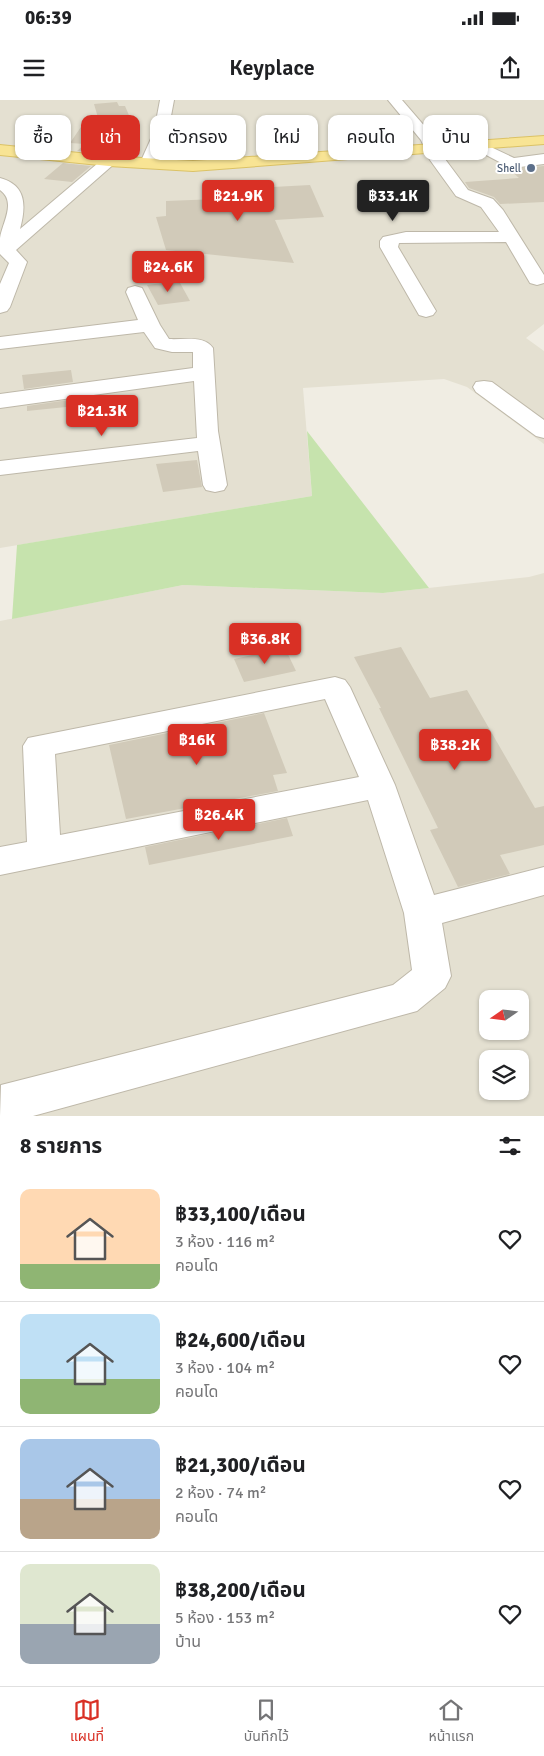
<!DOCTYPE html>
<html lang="th">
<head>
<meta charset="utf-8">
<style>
  :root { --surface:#fff; --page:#f6f6f6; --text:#202124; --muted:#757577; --line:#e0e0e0; --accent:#d93025 }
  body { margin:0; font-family:Signika,"Noto Sans Thai",sans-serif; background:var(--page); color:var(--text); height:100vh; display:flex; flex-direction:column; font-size:19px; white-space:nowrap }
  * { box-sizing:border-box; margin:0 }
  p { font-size:16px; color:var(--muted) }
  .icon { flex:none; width:28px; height:28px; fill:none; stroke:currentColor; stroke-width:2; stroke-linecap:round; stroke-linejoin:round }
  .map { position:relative; height:1016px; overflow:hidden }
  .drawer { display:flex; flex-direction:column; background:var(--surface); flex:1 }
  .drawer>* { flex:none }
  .top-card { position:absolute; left:15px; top:15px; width:515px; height:45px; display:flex; gap:10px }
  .needle { width:32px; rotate:256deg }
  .tools { position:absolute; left:479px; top:890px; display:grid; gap:10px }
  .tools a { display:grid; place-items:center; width:50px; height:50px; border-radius:10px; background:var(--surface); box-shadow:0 1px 4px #0004; font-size:25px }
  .price { position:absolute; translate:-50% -42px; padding:0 11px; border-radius:5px; background:var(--accent); color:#fff; font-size:16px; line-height:32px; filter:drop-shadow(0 1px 2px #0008) }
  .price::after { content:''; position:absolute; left:50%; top:30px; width:15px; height:11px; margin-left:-8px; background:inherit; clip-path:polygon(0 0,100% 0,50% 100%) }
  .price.active { background:#222; color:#fff }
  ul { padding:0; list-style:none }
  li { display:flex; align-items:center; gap:15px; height:125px; padding:0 20px }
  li+li { border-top:1px solid var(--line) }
  li span { display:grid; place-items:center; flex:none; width:140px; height:100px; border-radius:10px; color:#555 }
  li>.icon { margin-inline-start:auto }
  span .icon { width:60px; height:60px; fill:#fffc; stroke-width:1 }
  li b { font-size:21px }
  h2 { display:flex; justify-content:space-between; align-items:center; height:60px; padding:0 20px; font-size:21px }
  .pill { padding:0 18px; border-radius:10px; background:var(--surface); box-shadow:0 1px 4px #0004; font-size:18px; line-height:45px }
  .pill.active { background:var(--accent); color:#fff }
  .status { display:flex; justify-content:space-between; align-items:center; height:35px; padding:0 25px; background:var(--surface); direction:ltr }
  .status svg { height:14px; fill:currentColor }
  header { display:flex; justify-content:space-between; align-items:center; height:65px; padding:0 20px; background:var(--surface); font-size:22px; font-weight:600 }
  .tabs { display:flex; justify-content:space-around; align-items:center; height:70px; border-top:1px solid var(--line); background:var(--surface); font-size:14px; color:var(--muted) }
  .tabs a { display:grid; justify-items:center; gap:2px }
  .tabs .active { color:var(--accent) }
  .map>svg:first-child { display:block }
  .residential { fill:#e4e0d1; fill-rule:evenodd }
  .green { fill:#c6e3ad }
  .building { fill:#d1cab9 }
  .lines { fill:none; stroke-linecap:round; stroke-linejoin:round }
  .minor-casing { stroke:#beb8a9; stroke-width:2 }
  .major-casing { stroke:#dbc266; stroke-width:2 }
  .minor { fill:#fff; fill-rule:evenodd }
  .major { fill:#f8e494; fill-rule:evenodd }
  .service-dot { fill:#5c6f8a; stroke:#fff; stroke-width:2 }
  .labels { text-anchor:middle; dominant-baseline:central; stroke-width:4; stroke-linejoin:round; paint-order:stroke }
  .far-service-label { font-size:11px; fill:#4e5e75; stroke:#fff; text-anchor:end }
</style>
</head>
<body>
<div class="status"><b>06:39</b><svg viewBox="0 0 49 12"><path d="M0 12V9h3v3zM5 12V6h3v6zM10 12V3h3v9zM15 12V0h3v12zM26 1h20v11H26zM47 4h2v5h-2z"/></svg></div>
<header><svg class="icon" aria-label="menu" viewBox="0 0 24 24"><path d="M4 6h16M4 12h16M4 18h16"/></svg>Keyplace<svg class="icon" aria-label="share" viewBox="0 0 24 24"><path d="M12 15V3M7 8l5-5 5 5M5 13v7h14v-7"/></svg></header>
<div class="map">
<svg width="544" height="1016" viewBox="0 0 544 1016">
  <rect width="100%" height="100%" fill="#f0ede3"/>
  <g class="residential">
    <path d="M0,0H544V224L526,238L544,251V344L467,287L444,279L303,288L312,396L0,448Z"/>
    <path d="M544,473V1016H0V521L183,485L383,493L529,477ZM488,899H520V931H488ZM488,959H520V991H488Z"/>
  </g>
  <path class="green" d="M307,331L429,488L383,493L183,485L12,519L17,445L312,396Z"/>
  <g class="building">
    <path d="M117,2L119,6H125L134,27L105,54L77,51L85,44L70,43L85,21H99L94,4Z"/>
    <path d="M63,63L91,66L72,82L44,79Z"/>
    <path d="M544,66V102L500,104L494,97L469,88L465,82L519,78L509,69Z"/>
    <path d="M310,85L324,117L275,120L294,163L166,150L156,117L166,116V101L217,99L215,90Z"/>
    <path d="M179,181L190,201L158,205L147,185Z"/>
    <path d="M71,270L73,282L24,289L22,275Z"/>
    <path d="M75,299L76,306L27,311V306Z"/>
    <path d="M197,360L202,387L163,392L156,364Z"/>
    <path d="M401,547L430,598L467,590L535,708L544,706V745L500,755L510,774L458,787L430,730L438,728L379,608H381L354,557Z"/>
    <path d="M285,548L296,571L244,582L234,559Z"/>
    <path d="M264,613L287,673L273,675L278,691L126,719L109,645Z"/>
    <path d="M287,718L293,736L149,765L145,747Z"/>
  </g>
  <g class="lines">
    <defs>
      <g id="minor">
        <path d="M160,0H174L168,32L156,63L153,66H143L140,63L154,32Z"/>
        <path d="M388,0H402L433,36L445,59L468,90L493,99L503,110L544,175V183L537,185L530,183L506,142L399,143L398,147L436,211L433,215L426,217L419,215L380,147V141L383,137L406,132H499L481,107L456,96L430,60L421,40Z"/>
        <path d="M478,41L514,58L544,54V64L512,68L507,66L473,48L471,45L473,42Z"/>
        <path d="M109,56L114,58L117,61L114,64L16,150L27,162L10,207L7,211L0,213V184L9,163L0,154C0,149 0,143 0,138C2,123 17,102 0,90V78C27,85 26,107 20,129L104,58Z"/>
        <path d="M135,186L142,188L144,192L160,225L169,239C183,240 204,235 213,248L218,331L227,385L224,390L215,392L206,390L203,385L198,351L0,375V361L197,338L194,281L0,308V294L193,268V252H172L155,248L144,232L0,249V237L138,220L126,192L128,188Z"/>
        <path d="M484,281L492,282L544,320V338L536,336L476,292L473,287L476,282Z"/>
        <path d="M335,577L345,580L350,587L395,685L434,795L544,767V795L442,823L451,876L445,888L417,911L33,1016H0L1,985L393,885L412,870L404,813L368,700L0,775V747L27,742L23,646L28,638ZM325,599L359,677L60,735L55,654Z"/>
      </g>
      <path id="major" d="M544,36V44L193,71L109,66L0,55V45L109,56L193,61Z"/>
    </defs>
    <use href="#minor" class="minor-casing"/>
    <use href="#major" class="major-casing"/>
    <use href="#minor" class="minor"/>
    <use href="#major" class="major"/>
  </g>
  <circle class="service-dot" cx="531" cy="68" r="5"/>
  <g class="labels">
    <g class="far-service-label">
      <text x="521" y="68">Shell</text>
    </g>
  </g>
</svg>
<div class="tools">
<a><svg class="needle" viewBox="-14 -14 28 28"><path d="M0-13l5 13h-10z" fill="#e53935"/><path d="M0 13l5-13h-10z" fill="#757577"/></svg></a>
<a><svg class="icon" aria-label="layers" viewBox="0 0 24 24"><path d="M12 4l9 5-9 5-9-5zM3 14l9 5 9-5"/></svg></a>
</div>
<b class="price" style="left:238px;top:122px">฿21.9K</b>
<b class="price active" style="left:393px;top:122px">฿33.1K</b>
<b class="price" style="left:168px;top:193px">฿24.6K</b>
<b class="price" style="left:102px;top:337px">฿21.3K</b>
<b class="price" style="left:265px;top:565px">฿36.8K</b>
<b class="price" style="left:197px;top:666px">฿16K</b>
<b class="price" style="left:455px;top:671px">฿38.2K</b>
<b class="price" style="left:219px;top:741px">฿26.4K</b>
<div class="top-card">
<a class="pill">ซื้อ</a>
<a class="pill active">เช่า</a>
<a class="pill">ตัวกรอง</a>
<a class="pill">ใหม่</a>
<a class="pill">คอนโด</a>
<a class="pill">บ้าน</a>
</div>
</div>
<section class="drawer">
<h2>8 รายการ<svg class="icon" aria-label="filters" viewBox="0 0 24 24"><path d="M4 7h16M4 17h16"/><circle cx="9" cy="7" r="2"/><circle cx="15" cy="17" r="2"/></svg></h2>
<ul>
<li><span style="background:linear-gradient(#ffd9b3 75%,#8fb573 0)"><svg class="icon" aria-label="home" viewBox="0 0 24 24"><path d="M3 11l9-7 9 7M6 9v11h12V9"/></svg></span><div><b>฿33,100/เดือน</b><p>3 ห้อง · 116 m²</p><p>คอนโด</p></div><svg class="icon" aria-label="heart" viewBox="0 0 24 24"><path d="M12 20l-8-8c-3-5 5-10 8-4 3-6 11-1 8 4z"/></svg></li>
<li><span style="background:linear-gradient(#bfe0f5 65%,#8fb573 0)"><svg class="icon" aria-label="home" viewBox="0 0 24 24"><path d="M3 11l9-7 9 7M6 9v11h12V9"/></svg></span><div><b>฿24,600/เดือน</b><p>3 ห้อง · 104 m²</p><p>คอนโด</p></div><svg class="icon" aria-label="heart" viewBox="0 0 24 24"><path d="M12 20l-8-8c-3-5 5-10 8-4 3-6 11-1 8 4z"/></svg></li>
<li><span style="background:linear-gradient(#a9c7e8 60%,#b9a48a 0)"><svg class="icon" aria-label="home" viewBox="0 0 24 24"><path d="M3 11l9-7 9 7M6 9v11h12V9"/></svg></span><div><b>฿21,300/เดือน</b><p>2 ห้อง · 74 m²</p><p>คอนโด</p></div><svg class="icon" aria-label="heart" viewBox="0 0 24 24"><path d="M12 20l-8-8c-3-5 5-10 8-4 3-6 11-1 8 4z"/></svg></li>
<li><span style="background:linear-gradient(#dfe7d0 60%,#9aa5b1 0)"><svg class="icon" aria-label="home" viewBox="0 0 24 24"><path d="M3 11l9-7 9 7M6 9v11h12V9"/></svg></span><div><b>฿38,200/เดือน</b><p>5 ห้อง · 153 m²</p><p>บ้าน</p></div><svg class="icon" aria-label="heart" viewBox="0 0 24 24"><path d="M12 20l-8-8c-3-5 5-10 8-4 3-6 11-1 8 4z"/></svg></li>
</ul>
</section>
<nav class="tabs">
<a class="active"><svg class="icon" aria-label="map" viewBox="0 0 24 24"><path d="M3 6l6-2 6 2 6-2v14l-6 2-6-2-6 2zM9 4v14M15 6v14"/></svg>แผนที่</a>
<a><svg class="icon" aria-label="saved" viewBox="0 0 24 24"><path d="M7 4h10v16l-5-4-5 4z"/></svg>บันทึกไว้</a>
<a><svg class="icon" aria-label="home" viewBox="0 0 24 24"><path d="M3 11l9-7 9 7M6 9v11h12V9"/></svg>หน้าแรก</a>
</nav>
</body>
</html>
